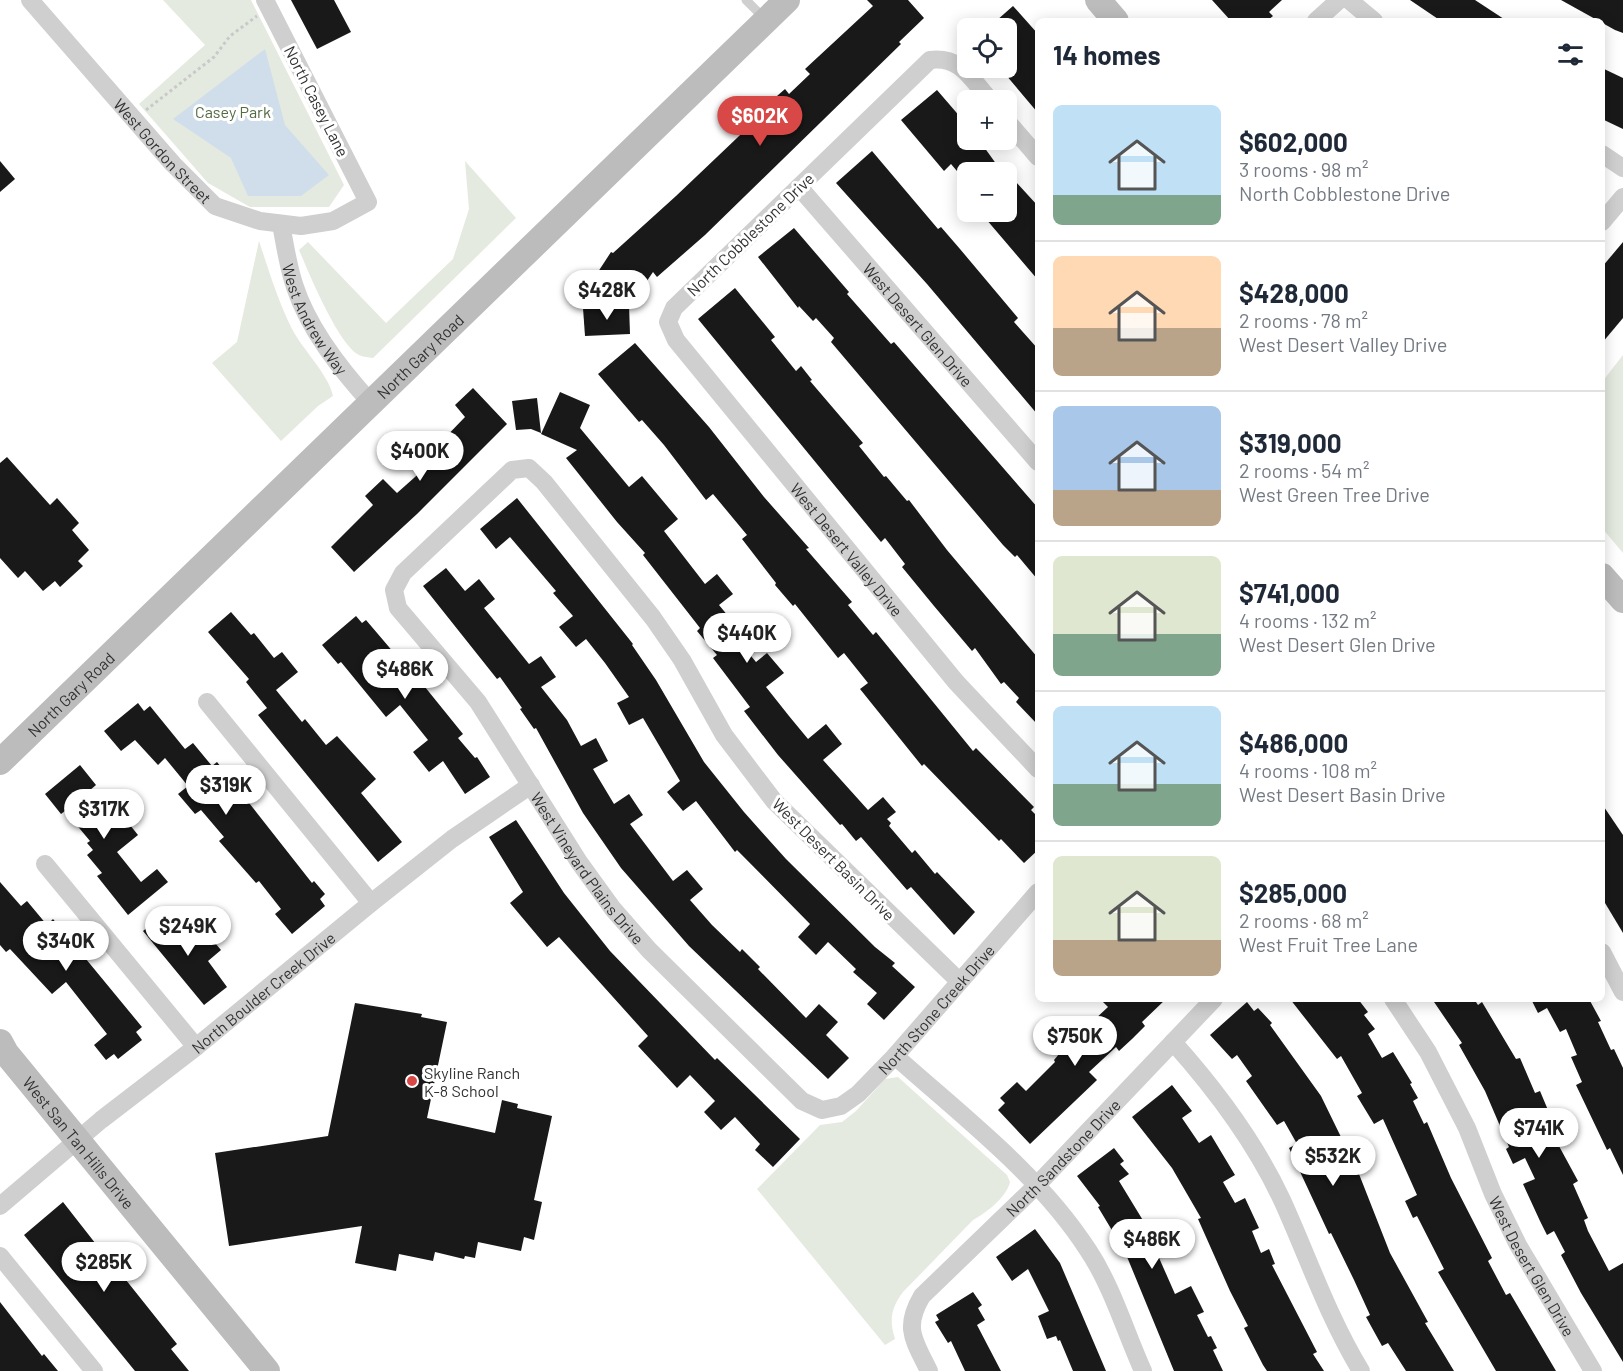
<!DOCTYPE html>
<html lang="en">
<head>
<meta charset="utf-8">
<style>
  :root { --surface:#fff; --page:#f2f2f3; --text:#1f2937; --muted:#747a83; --line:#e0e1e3; --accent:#d84846 }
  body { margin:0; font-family:Barlow,sans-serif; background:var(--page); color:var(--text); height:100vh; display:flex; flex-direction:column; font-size:22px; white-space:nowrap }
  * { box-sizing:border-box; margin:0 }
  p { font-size:20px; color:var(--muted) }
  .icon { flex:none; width:33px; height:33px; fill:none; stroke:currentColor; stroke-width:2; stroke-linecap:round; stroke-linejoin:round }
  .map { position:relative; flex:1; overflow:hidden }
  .side { position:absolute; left:1035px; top:18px; width:570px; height:984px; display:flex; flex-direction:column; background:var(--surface); border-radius:9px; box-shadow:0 3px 15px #0003 }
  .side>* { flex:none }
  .buttons { position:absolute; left:957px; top:18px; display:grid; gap:12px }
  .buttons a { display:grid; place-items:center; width:60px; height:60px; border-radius:9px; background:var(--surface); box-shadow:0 3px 15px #0003; font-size:30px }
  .price { position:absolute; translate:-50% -51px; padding:0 14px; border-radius:21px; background:#fff; color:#222; font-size:20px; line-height:39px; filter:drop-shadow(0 2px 3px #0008) }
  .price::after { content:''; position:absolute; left:50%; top:36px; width:18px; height:14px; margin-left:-9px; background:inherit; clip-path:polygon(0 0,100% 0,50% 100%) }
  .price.on { background:var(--accent); color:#fff }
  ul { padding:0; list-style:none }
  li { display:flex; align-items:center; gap:18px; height:150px; padding:0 18px }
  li+li { border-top:2px solid var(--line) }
  li span { display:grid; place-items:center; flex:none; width:168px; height:120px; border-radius:9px; color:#555 }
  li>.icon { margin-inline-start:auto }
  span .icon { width:72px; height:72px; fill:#fffc; stroke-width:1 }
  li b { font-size:26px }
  h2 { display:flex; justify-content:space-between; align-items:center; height:72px; padding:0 18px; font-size:26px }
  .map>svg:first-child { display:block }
  .green { fill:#e4eadf }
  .water { fill:#d0deeb }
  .building { fill:#191919 }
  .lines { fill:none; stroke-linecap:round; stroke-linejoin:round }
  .path { stroke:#c9c9c9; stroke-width:3; stroke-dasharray:3 3; stroke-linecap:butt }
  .lane { stroke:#cfcfcf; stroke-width:9 }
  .street { stroke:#cfcfcf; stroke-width:18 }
  .secondary { stroke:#bcbcbc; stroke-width:26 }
  .poi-dot { fill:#d84846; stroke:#fff; stroke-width:2 }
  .labels { text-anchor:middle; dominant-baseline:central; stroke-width:6; stroke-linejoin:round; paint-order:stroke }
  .street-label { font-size:16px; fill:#323232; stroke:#fff }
  .park-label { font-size:16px; fill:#526b42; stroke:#fff }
  .poi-label { font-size:16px; fill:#323232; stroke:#fff; text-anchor:start }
</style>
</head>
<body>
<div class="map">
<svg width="1623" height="1371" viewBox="0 0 1623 1371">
  <rect width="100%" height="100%" fill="#fff"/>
  <g class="green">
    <path d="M163,0H251L344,185L329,207H250L208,183L139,104L205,45Z"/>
    <path d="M465,161L516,218L373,358C369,357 363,357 359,355C338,344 309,273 299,250L308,242L386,323L453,259L469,209Z"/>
    <path d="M259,241C269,271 278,301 292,329C303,350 329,375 333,396L318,406L281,441L212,363L237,342Z"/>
    <path d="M1623,355V553L1602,528V382Z"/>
    <path d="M898,1077L1007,1175L1010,1182C1006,1198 987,1212 973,1220L903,1292C891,1308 889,1320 895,1339L885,1345L757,1189L820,1125L842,1122L856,1111L885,1079Z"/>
  </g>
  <path class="water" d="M265,49L285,125L329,175L301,196H248L231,158L173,119Z"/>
  <g class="building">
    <path d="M291,0H334L351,32L317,49Z"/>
    <path d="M867,0H908L924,18L899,42L901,44L705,235L657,277L653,272L634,300L596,275L611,252L613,253L676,196L758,118L755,116L769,103L785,89L789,94L810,74L805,69L873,6Z"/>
    <path d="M1212,0H1282L1269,12L1273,16L1267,21H1231Z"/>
    <path d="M1410,0H1475L1507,21H1441Z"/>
    <path d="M1561,0H1623V33L1615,30Z"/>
    <path d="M1013,6L1038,34V113L1000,68H1006V28H988Z"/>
    <path d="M1602,68L1623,78V129L1602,119Z"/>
    <path d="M937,90L968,126V140H979L1002,172H968V184L951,164L944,171L901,120Z"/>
    <path d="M872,151L938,229L941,227L960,249L1018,318L1014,322L1038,349V415L927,284L836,183Z"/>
    <path d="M0,161L15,179L0,192Z"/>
    <path d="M1006,171L1038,206V280L980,212H1006Z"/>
    <path d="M794,228L849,292L847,294L891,344L894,342L1038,508V580L1017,555L1015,557L1003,545L831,342L834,338L816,318L813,321L799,306L798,308L758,257Z"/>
    <path d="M1623,242V318L1602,343V267Z"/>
    <path d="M735,288L775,337L771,340L796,371L801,366L812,380L810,381L863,443L859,446L884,477L886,476L907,501L909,500L947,550L1038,658V725L1016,702L1019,698L1004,682L1001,684L975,648L972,651L934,606L902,567L905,564L885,538L881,542L698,319Z"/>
    <path d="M629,305L630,334L585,336L583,308Z"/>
    <path d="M635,343L709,427L764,497L809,548L806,549L852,602L848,605L873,635L876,632L973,751L976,748L1034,807L1031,810L1038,817V850L1024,863L1001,839L999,841L924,764L922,766L860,689L868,683L844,653L838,658L795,604L793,606L775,585L776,583L742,539L747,535L713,494L706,500L664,445L642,420L639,422L598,374Z"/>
    <path d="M473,388L507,424L417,514L354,572L331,547L373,505L365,496L383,479L397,493L424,469L410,454L428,437L437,446L465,417L455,405Z"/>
    <path d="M560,392L590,405L580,428L629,487L642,476L678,519L664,531L705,584L717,574L733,594L719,605L738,628L732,633L756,662L767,653L784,673L766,687L789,716L808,739L826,724L842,744L823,760L868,810L883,797L896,812L887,819L891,823L889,826L912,853L915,850L935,874L937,872L975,912L954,935L911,887L907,890L861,837L856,841L842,824L840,825L778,755L744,711L750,707L713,658L717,655L697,631L700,628L643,555L645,553L617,522L566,458L577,450L541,434Z"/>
    <path d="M537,398L541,433L531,429L516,430L512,401Z"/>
    <path d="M7,457L50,505L57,498L79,523L72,530L89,550L78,561L83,566L60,587L55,581L43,591L25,571L18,578L0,558V463Z"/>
    <path d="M517,498L633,644L632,645L656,680L704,762L744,812L786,859L875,947L895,963L892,966L915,987L884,1020L867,1004L877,993L853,972L856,969L828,942L816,955L798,937L810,924L737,850L735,852L696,801L683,811L667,792L680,781L643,718L629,725L617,703L629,697L605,663L586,639L576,647L559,627L573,616L553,593L556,591L510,537L496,549L480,529Z"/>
    <path d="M446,568L465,591L479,579L495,599L484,608L529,664L541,656L556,677L541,687L567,720L581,746L596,738L608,761L593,769L614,804L629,794L643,815L630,824L673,881L687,870L703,889L690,900L712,925L740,952L742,949L760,967L758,969L806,1018L819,1004L838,1022L826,1035L849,1058L828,1079L689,946L621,868L583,813L536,728L534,729L520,709L522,708L500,677L497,679L423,586Z"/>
    <path d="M231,612L251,635L254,633L274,658L282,652L298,672L276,690L302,722L305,719L326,745L337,736L376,779L361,793L402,842L378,862L258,715L267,708L246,682L249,679L208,632Z"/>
    <path d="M356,616L362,623L366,620L406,667L408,666L463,734L458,738L475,758L477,757L490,777L465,794L443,761L429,772L413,752L428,740L400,705L386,717L341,662L338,664L322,645Z"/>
    <path d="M138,703L144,711L150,706L185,749L193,743L212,766L217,762L312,883L314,881L325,894L320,899L325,906L292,934L275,914L281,909L259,881L256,883L219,841L224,837L201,810L195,814L178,794L188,786L165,758L158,765L135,740L121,751L104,731Z"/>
    <path d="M80,765L96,785L89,791L114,821L122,815L138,835L117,852L141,882L157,869L168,882L128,915L97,876L102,873L87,855L93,850L87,843L90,841L65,811L61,814L45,794Z"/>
    <path d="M1602,804L1623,835V933L1602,898Z"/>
    <path d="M516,820L564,893L610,951L715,1060L717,1058L800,1139L773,1167L755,1150L760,1144L735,1117L721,1130L704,1112L715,1101L690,1075L677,1088L638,1046L648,1036L559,937L547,947L510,903L523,892L489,837Z"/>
    <path d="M0,882L21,906L27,901L47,925L53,919L142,1027L136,1032L142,1040L118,1059L114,1054L106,1060L94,1045L107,1034L66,982L52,994L10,949L6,952L0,945Z"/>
    <path d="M166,912L190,941L204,930L221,950L208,961L227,987L204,1005L143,931Z"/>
    <path d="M1100,999H1166L1142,1022L1145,1026L1132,1039L1119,1051L1116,1047L1089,1072L1097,1080L1030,1144L998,1110L1005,1103L1000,1098L1017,1082L1026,1091L1055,1062L1054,1060L1059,1054L1055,1049L1073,1032L1077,1036L1108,1007Z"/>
    <path d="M1290,999H1358L1368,1012L1364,1015L1375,1029L1368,1034L1382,1058L1393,1052L1412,1083L1410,1084L1418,1098L1413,1101L1424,1124L1427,1122L1451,1178L1492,1258L1488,1261L1506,1295L1510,1293L1556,1371H1496L1438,1272L1444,1269L1417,1216L1413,1218L1405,1201L1417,1195L1383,1119L1374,1124L1357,1096L1362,1093L1341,1056L1337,1059Z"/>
    <path d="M1432,999H1474L1478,1005L1482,1002L1516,1059L1520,1058L1535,1093L1540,1091L1553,1122L1547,1124L1578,1181L1573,1184L1588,1218L1584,1220L1588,1231L1609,1271L1623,1263V1362L1581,1293L1561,1255L1565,1252L1554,1231L1547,1235L1540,1221L1523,1184L1535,1179L1525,1158L1513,1164L1506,1149L1509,1147L1485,1091L1459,1045L1462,1043Z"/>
    <path d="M1531,999H1589L1601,1021L1598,1022L1611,1050L1614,1049L1623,1068V1175L1610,1148L1607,1150L1576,1085L1582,1082L1571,1057L1577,1055L1566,1029L1560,1032L1547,1008L1538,1013Z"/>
    <path d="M1247,1002L1254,1011L1258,1008L1272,1023L1270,1025L1321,1096L1359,1174L1390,1253L1428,1322L1425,1323L1454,1371H1406L1388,1343L1382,1346L1366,1317L1370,1315L1354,1280L1331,1233L1329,1234L1289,1148L1297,1144L1284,1121L1277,1125L1246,1081L1252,1076L1237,1055L1232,1059L1210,1035Z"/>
    <path d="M355,1003L422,1014L421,1017L447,1022L427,1118L495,1133L502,1100L518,1104L517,1108L552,1116L534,1200L542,1202L534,1240L524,1237L521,1251L478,1242L475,1258L465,1256L464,1259L435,1252L433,1261L399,1254L396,1271L355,1263L362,1226L229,1246L215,1153L328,1136Z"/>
    <path d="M1172,1085L1192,1111L1182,1118L1199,1143L1211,1135L1235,1175L1223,1182L1235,1203L1245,1198L1259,1228L1252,1231L1261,1253L1269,1249L1275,1264L1272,1265L1317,1352L1313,1354L1324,1371H1267L1263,1365L1244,1328L1248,1326L1230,1291L1198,1219L1201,1218L1172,1168L1132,1117Z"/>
    <path d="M1114,1148L1124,1161L1120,1164L1129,1174L1119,1181L1147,1227L1157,1222L1167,1246L1156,1251L1175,1294L1191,1286L1204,1312L1197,1315L1208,1337L1211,1336L1217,1348L1213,1350L1223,1371H1174L1116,1230L1113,1232L1098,1207L1100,1206L1077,1176Z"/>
    <path d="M63,1202L99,1248L95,1251L117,1279L122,1275L177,1344L171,1349L189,1371H135L24,1235Z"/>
    <path d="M1035,1229L1060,1263L1106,1371H1073L1060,1340L1058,1341L1056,1336L1047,1339L1038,1316L1049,1311L1028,1269L1012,1281L996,1257Z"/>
    <path d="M973,1292L982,1305L978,1308L985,1320L977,1325L1001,1371H965L951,1341L948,1343L935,1322L939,1320L936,1315Z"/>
    <path d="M0,1302L42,1356L44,1354L58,1371H0Z"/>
  </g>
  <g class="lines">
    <path class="path" d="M146,110L214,57L230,36L257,16"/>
    <path class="lane" d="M746,0L766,20"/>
    <g class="street">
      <path id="s1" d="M30,0L173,164L215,206L260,221L301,226L333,221L368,202L265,0"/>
      <path d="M1349,0L1374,21"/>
      <path d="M1316,21L1339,0"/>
      <path id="s2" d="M990,100C971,79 961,56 930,60L674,308L668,322L676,340L956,682L1038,769"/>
      <path d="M1006,120L1038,157"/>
      <path d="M1602,154L1623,168"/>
      <path id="s3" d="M799,187L1038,462"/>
      <path d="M1602,222L1623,197"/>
      <path id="s4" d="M281,224C285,245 288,267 295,287C309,330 341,370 371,403"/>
      <path d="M207,702L371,903"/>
      <path d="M45,864L196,1047"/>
      <path d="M1602,952L1623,992"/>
      <path id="s5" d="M959,981L774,801L724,735L682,660L653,618L544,482L529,468L512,470L403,573L394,590L398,608L478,702L579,862L613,909L649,950L802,1101L822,1110L841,1106L858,1094L895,1056L1038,892"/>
      <path id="s6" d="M1393,999L1428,1052L1467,1128L1493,1194L1518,1245L1593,1371"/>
      <path d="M1173,1042C1216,1090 1255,1142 1282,1200C1308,1257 1328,1317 1361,1371"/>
      <path d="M895,1056C962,1116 1039,1174 1088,1250C1112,1286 1125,1331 1143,1371"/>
      <path id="s7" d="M0,1206L101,1120L196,1047L371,903L452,839L531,785"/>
      <path d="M0,1256L94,1371"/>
      <path id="s8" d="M929,1371C914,1340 903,1328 922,1296L1037,1185L1214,999"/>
    </g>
    <g class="secondary">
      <path d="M1098,0L1116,21"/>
      <path d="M1602,576L1623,600"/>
      <path id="s9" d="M0,762L787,0"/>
      <path id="s10" d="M0,1042L6,1053L267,1371"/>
    </g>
  </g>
  <circle class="poi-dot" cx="412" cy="1081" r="6"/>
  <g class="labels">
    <g class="street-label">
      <text transform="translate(317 101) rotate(63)">North Casey Lane</text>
      <text stroke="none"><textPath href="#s1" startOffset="201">West Gordon Street</textPath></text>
      <text transform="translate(750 234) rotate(-44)">North Cobblestone Drive</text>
      <text stroke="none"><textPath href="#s4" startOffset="102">West Andrew Way</textPath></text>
      <text stroke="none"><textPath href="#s3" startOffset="182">West Desert Glen Drive</textPath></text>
      <text stroke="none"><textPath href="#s9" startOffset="584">North Gary Road</textPath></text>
      <text stroke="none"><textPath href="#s2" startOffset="738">West Desert Valley Drive</textPath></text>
      <text stroke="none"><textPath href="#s9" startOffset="98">North Gary Road</textPath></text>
      <text transform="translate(834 859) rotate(45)">West Desert Basin Drive</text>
      <text stroke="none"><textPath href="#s5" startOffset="1200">West Vineyard Plains Drive</textPath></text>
      <text stroke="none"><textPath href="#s7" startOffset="339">North Boulder Creek Drive</textPath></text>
      <text stroke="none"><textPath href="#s5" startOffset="1695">North Stone Creek Drive</textPath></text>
      <text stroke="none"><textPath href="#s10" startOffset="128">West San Tan Hills Drive</textPath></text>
      <text stroke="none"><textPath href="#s8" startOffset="278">North Sandstone Drive</textPath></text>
      <text stroke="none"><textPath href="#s6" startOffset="302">West Desert Glen Drive</textPath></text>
    </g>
    <g class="park-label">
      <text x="233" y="111">Casey Park</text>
    </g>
    <g class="poi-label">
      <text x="424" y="1072">Skyline Ranch<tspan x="424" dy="18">K-8 School</tspan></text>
    </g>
  </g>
</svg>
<div class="buttons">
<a><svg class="icon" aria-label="locate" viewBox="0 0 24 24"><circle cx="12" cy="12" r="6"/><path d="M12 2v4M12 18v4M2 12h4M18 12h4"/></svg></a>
<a>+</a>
<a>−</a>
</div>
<b class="price on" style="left:760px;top:147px">$602K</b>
<b class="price" style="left:607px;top:321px">$428K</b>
<b class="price" style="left:420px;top:482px">$400K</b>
<b class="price" style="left:747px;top:664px">$440K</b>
<b class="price" style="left:405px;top:700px">$486K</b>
<b class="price" style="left:226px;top:816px">$319K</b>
<b class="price" style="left:104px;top:840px">$317K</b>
<b class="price" style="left:188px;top:957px">$249K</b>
<b class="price" style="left:66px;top:972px">$340K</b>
<b class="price" style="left:1075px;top:1067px">$750K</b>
<b class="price" style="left:1539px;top:1159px">$741K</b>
<b class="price" style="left:1333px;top:1187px">$532K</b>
<b class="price" style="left:1152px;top:1270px">$486K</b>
<b class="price" style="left:104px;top:1293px">$285K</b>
<section class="side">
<h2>14 homes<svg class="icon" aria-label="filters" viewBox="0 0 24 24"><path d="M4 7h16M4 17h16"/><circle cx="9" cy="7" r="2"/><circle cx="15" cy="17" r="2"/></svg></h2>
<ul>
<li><span style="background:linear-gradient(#bfe0f5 75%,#7fa58c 0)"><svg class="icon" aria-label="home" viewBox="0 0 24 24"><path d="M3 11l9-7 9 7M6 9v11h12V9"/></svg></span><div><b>$602,000</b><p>3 rooms · 98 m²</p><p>North Cobblestone Drive</p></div></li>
<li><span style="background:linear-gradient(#ffd9b3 60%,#b9a48a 0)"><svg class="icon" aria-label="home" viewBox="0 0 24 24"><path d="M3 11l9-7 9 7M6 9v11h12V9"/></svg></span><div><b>$428,000</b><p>2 rooms · 78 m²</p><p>West Desert Valley Drive</p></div></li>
<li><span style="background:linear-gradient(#a9c7e8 70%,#b9a48a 0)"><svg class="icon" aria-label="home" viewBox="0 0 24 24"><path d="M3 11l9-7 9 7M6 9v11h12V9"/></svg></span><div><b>$319,000</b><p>2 rooms · 54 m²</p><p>West Green Tree Drive</p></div></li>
<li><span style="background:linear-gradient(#dfe7d0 65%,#7fa58c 0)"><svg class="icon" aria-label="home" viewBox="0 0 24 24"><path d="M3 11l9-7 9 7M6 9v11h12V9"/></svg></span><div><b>$741,000</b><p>4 rooms · 132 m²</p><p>West Desert Glen Drive</p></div></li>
<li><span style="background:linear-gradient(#bfe0f5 65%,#7fa58c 0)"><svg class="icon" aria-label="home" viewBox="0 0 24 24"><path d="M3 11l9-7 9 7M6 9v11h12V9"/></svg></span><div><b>$486,000</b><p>4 rooms · 108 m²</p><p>West Desert Basin Drive</p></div></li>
<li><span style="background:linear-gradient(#dfe7d0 70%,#b9a48a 0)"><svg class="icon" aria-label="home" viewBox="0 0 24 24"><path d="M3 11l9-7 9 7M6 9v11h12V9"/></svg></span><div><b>$285,000</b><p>2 rooms · 68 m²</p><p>West Fruit Tree Lane</p></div></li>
</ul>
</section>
</div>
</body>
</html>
